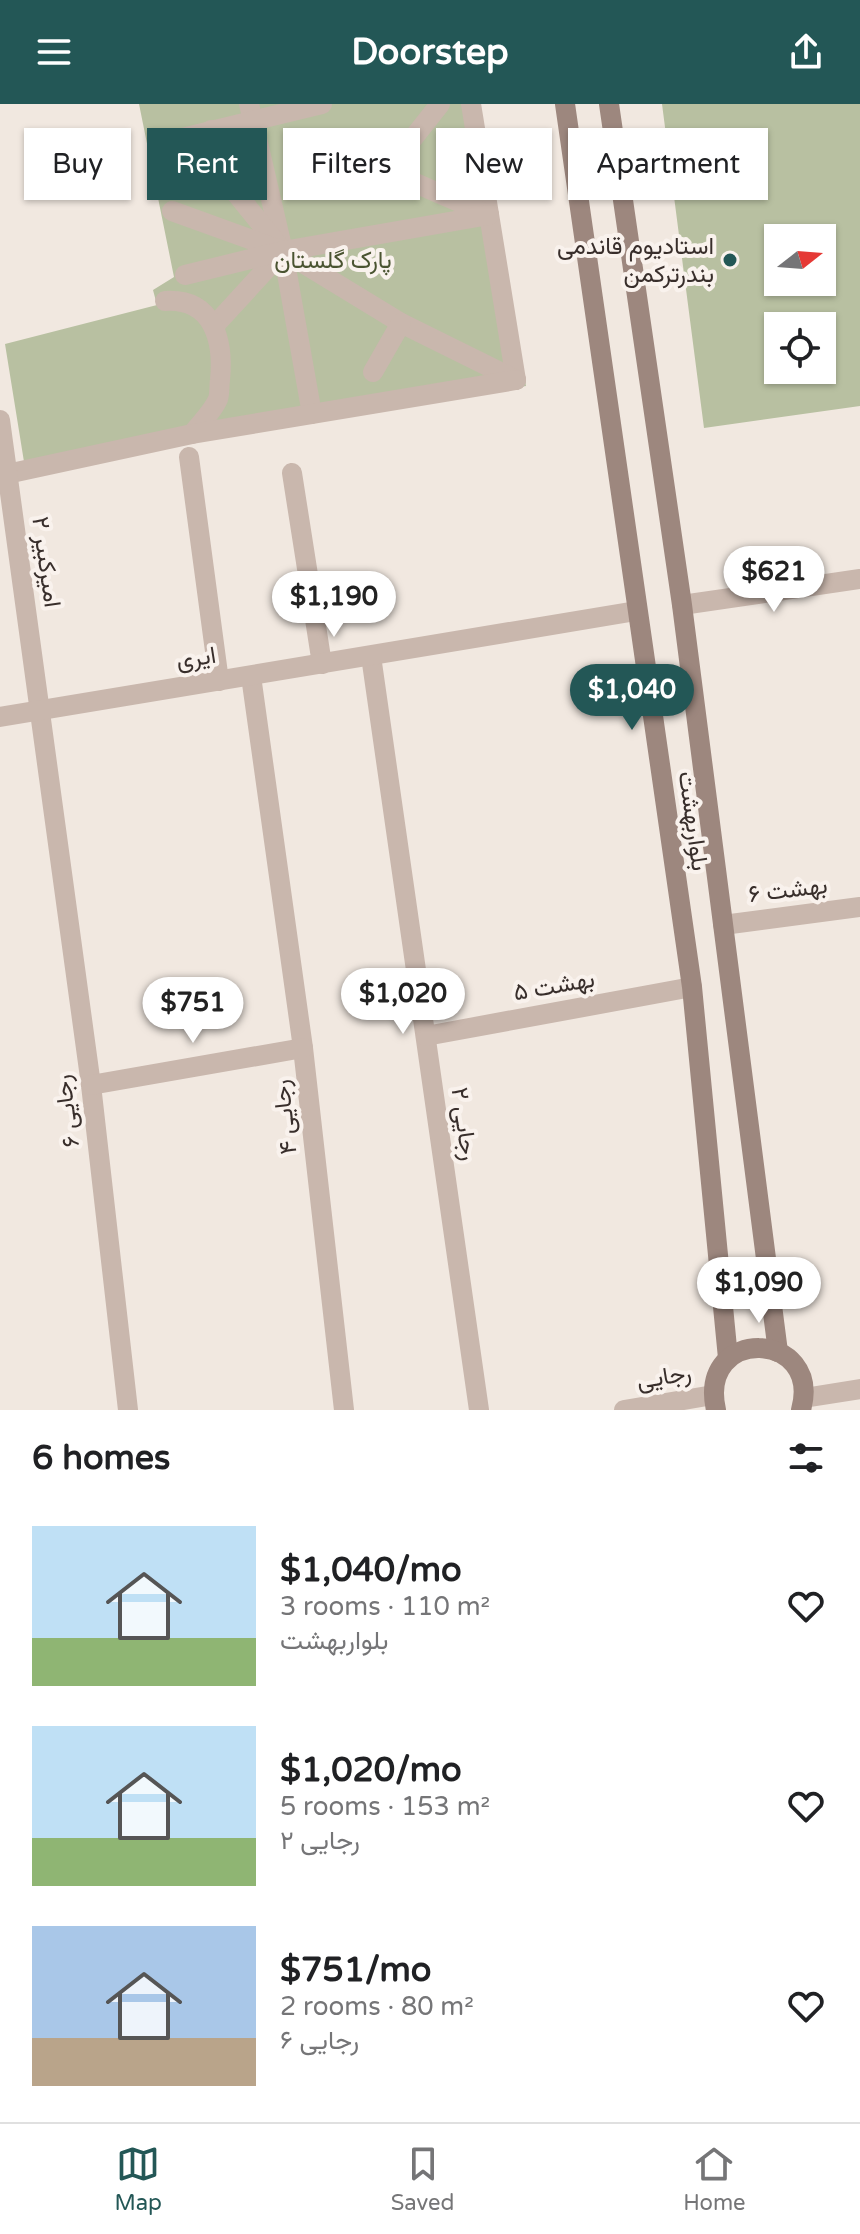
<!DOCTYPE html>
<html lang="en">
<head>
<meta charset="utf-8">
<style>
  :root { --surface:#fff; --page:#f6f6f6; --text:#202124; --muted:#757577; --line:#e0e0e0; --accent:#235756 }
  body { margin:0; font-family:"Varela Round",Vazirmatn,sans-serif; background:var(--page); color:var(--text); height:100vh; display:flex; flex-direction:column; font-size:30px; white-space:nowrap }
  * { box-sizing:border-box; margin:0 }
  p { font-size:26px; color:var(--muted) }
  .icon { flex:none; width:44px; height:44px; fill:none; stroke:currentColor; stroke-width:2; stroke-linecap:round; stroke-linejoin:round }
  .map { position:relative; height:1306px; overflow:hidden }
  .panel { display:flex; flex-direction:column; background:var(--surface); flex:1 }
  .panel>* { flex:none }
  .guide { position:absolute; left:24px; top:24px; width:812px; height:72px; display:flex; gap:16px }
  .needle { width:52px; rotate:73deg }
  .tools { position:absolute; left:764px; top:120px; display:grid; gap:16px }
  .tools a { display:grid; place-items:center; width:72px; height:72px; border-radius:0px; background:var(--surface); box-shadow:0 2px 6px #0004; font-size:40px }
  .price { position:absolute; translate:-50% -68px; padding:0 18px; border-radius:28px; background:#fff; color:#222; font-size:26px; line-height:52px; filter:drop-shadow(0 2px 4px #0008) }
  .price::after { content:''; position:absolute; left:50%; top:48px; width:24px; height:18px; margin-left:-12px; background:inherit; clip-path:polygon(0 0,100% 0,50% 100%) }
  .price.selected { background:var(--accent); color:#fff }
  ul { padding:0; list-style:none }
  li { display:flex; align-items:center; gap:24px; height:200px; padding:0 32px }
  li span { display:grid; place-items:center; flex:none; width:224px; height:160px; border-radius:0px; color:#555 }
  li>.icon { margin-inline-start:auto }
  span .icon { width:96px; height:96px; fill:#fffc; stroke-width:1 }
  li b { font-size:34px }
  h2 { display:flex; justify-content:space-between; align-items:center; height:96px; padding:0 32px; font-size:34px }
  .chip { padding:0 28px; border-radius:0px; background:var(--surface); box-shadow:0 2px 6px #0004; font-size:28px; line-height:72px }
  .chip.selected { background:var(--accent); color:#fff }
  header { display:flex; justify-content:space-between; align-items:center; height:104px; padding:0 32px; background:var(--accent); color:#fff; font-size:36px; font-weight:700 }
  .dock { display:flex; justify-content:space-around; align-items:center; height:112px; border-top:2px solid var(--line); background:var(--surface); font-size:22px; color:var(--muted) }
  .dock a { display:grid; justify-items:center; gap:4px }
  .dock .selected { color:var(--accent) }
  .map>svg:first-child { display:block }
  .green { fill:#b8c0a1; fill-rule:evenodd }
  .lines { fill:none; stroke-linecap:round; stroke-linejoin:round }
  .pedestrian { stroke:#c9b7ad; stroke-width:20 }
  .minor { stroke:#c9b7ad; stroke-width:20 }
  .tertiary { stroke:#c9b7ad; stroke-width:20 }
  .secondary { stroke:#9d877e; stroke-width:20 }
  .poi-dot { fill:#235756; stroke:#f9f2ed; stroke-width:3 }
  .labels { text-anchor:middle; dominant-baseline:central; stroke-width:8; stroke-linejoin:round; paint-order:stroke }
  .poi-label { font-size:24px; fill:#382e2b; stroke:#f9f2ed; text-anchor:end }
  .park-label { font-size:24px; fill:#4a5431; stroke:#f9f2ed }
  .street-label { font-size:24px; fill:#382e2b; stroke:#f9f2ed }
</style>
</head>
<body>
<header><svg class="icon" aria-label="menu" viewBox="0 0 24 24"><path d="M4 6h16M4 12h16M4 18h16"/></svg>Doorstep<svg class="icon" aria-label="share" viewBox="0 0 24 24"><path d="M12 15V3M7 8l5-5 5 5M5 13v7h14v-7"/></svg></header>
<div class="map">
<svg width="860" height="1306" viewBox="0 0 860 1306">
  <rect width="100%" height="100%" fill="#f1e8e0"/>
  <g class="green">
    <path d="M139,0H480L526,282L25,364L5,240L157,201L153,186L174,173Z"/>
    <path d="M662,0H860V302L704,324ZM778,134H822V178H778ZM778,222H822V266H778Z"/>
  </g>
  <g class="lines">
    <g class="pedestrian">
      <path d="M249,0L283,147L312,310"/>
      <path d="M471,0L516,276"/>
      <path d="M211,26L235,88L283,147L215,221"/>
      <path d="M166,38L322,0"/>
      <path d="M399,52L440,0"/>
      <path d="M406,75L489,111"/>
      <path d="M172,107L283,147L401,219L516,276"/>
      <path d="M185,171L283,147L489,111"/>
      <path d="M165,197C213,194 224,236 220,276C219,281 220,289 218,295C213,307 200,320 192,330"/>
      <path d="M373,268L401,219"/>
      <path d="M7,370L192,330L516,276"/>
    </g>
    <g class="minor">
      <path d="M0,316L91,981L128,1306"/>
      <path d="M189,353L219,577"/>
      <path d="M292,369L322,560"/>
      <path d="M682,501L860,475"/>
      <path d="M371,552L479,1306"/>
      <path d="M251,572L303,944L344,1306"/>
      <path d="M723,821L860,803"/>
      <path d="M426,932L692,883"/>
      <path d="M91,981L303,944"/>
    </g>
    <g class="tertiary">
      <path d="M0,613L636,507"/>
      <path d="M804,1294L860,1285"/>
      <path d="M624,1306L713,1291"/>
    </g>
    <g class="secondary">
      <path d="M565,0L692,883L728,1254"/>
      <path d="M609,0L682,501L778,1248"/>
      <path d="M721,1166C728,1179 736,1183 750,1181L764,1170L766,1157"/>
      <path d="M716,1306C697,1221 823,1226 801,1306"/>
    </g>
  </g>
  <circle class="poi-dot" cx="730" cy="156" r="8"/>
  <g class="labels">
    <g class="poi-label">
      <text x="714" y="142">استادیوم قاندمی<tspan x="714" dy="28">بندرترکمن</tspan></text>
    </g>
    <g class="park-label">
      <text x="333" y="156">پارک گلستان</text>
    </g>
    <g class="street-label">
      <text transform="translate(46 458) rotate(82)">امیرکبیر ۲</text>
      <text transform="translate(196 554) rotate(-9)">ایری</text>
      <text transform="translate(693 717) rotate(82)">بلواربهشت</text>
      <text transform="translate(788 786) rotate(-7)">بهشت ۶</text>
      <text transform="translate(554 882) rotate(-10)">بهشت ۵</text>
      <text transform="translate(67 1007) rotate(-97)">رجایی ۶</text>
      <text transform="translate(285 1013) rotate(-96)">رجایی ۴</text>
      <text transform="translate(464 1020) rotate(82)">رجایی ۲</text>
      <text transform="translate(664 1273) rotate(-9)">رجایی</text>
    </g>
  </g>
</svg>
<div class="tools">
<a><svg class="needle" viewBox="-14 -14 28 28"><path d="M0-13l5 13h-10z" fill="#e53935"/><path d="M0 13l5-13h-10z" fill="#757577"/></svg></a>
<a><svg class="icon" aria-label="locate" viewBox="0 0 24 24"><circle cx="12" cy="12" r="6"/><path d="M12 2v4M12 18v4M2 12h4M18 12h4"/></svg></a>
</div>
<b class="price" style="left:774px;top:510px">$621</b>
<b class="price" style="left:334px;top:535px">$1,190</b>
<b class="price selected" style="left:632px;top:628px">$1,040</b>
<b class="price" style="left:403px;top:932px">$1,020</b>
<b class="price" style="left:193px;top:941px">$751</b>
<b class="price" style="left:759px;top:1221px">$1,090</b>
<div class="guide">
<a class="chip">Buy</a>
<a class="chip selected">Rent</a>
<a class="chip">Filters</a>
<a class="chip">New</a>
<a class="chip">Apartment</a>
</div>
</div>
<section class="panel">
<h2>6 homes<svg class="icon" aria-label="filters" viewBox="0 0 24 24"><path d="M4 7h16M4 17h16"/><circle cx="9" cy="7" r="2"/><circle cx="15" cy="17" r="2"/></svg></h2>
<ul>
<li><span style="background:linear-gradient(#bfe0f5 70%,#8fb573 0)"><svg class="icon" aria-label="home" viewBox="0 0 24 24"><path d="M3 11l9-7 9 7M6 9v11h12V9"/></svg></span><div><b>$1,040/mo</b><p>3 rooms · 110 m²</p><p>بلواربهشت</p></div><svg class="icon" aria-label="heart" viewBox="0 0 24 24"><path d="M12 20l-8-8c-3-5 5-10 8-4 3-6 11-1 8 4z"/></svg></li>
<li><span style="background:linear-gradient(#bfe0f5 70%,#8fb573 0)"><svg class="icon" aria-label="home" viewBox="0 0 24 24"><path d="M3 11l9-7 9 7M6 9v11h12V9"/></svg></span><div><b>$1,020/mo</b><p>5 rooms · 153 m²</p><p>رجایی ۲</p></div><svg class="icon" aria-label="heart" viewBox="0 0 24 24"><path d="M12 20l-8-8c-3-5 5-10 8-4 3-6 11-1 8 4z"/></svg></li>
<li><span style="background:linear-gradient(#a9c7e8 70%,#b9a48a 0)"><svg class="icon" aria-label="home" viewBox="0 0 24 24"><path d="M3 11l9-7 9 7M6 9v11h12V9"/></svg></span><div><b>$751/mo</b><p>2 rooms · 80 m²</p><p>رجایی ۶</p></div><svg class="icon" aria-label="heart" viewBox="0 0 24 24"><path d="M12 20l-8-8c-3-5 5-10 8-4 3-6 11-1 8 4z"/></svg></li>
</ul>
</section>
<nav class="dock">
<a class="selected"><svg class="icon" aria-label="map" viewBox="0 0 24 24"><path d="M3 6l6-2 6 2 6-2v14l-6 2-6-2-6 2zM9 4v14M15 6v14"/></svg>Map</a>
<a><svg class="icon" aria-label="saved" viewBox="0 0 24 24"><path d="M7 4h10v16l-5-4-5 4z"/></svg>Saved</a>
<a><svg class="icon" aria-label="home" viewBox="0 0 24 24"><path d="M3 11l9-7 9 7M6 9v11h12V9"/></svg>Home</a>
</nav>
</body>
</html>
